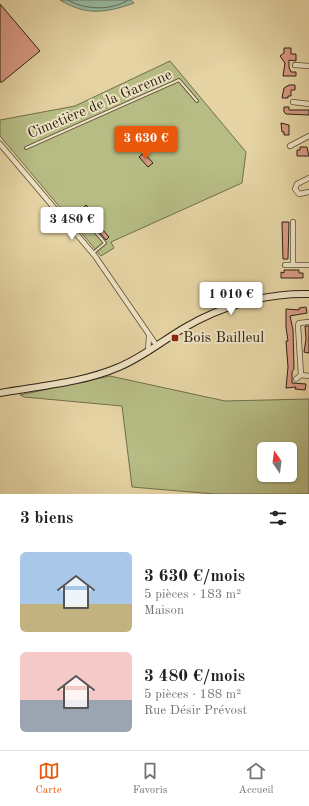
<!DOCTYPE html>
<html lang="fr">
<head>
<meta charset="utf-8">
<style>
  :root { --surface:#fff; --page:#f2f2f2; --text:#202124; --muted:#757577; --line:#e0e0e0; --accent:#ea580c }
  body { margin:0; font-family:"Old Standard TT",serif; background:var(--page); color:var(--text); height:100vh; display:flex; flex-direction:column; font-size:15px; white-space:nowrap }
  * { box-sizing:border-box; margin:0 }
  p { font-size:13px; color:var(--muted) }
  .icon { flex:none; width:22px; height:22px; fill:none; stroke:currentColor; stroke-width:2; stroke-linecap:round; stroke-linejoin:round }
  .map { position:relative; height:494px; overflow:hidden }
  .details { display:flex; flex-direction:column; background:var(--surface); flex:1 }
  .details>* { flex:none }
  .needle { width:26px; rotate:346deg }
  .controls { position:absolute; left:257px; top:442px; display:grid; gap:8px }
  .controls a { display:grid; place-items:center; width:40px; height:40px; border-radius:6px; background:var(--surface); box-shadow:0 1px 3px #0004; font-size:20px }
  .price { position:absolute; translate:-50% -34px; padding:0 9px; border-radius:4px; background:#fff; color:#222; font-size:13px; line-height:26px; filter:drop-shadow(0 1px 2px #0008) }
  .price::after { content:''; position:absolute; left:50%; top:24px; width:12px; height:9px; margin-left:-6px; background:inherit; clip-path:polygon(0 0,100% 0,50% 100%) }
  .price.current { background:var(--accent); color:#fff }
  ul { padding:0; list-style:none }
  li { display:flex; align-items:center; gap:12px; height:100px; padding:0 20px }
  li span { display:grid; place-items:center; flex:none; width:112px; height:80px; border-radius:6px; color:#555 }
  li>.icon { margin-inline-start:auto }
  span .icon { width:48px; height:48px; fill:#fffc; stroke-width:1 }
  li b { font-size:17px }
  h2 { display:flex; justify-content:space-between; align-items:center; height:48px; padding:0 20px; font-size:17px }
  .tabs { display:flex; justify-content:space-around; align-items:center; height:56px; border-top:1px solid var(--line); background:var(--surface); font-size:11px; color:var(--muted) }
  .tabs a { display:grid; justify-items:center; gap:2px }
  .tabs .current { color:var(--accent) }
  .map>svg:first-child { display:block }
  .green { fill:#b6bc84; stroke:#716e4c; fill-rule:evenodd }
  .water { fill:#97b9a1; stroke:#6c7c68 }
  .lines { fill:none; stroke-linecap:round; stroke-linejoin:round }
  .shore { stroke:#626d5a; stroke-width:1 }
  .building { fill:#d99984; stroke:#2c2113 }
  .lane-casing { stroke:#5a4e37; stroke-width:4 }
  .street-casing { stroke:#5a4e37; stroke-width:6 }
  .secondary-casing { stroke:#2c2113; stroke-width:8 }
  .lane { stroke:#eee2c3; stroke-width:2 }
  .street { stroke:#eee2c3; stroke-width:4.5 }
  .secondary { stroke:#eee2c3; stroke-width:6 }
  .poi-dot { fill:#8f2418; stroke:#eee2c3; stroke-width:1.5 }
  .labels { text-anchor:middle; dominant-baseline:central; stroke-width:4; stroke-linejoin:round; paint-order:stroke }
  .street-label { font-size:15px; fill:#2c2113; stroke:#eee2c3 }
  .poi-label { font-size:15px; fill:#2c2113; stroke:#eee2c3; text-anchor:start }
</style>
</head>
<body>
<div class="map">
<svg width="309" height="494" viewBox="0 0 309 494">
  <rect width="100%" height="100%" fill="#e5d3a3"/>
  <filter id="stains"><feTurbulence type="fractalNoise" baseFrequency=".005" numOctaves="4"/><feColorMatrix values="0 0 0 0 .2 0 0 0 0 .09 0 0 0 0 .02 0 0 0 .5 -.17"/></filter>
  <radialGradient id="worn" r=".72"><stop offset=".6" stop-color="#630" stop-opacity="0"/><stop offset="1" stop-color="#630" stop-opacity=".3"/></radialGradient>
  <g class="green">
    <path d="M170,61L246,152L242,183L111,242L114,248L101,256L0,136V120L75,106Z"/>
    <path d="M110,376L225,401L309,399V494H215L132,487L122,406L24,397L20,395ZM264,449H290V475H264Z"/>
  </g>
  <path class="water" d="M60,0H131L134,3C106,13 86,16 60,0Z"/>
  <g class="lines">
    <path class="shore" d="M68,0C84,10 112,11 128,0"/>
  </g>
  <g class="building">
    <path d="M0,4L40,51L2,82H0Z"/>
    <path d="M284,48H291V54H296V61L289,60V67L291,72H296V76H283L285,63L280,56L284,53Z"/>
    <path d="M289,85H295V90H291V96H288V98H282L284,88Z"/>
    <path d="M284,107H289V110H309V115L286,114L284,112Z"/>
    <path d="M281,123L289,125V135H284V132H282Z"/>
    <path d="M300,147H307L309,156H297V150H300Z"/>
    <path d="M144,153L153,163L148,167L139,157Z"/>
    <path d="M86,205L99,220L97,223L109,237L106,240L91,223L94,221L83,208Z"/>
    <path d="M282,222H289L288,259H283Z"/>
    <path d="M284,270H299V273H303V278H281V272L284,273Z"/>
    <path d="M306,307L307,313L290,316L293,330L294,369L292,372V383L306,384L305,390L295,389L296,387L286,388L288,367L286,341H288L286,327V309L299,310V308Z"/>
    <path d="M305,326H309V353L304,352L306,339Z"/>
  </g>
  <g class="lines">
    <defs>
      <g id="lane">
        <path d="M26,148L179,80L197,101"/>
        <path d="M74,231L86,221L105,243L93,253"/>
      </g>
      <g id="street">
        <path d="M295,65L309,66"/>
        <path d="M293,102L309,104"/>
        <path d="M0,144L95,256L157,346"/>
        <path d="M290,146L309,136"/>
        <path d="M309,178L297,184L295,189L299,194L309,192"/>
        <path d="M293,222V265"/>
        <path d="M285,265H309"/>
        <path d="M148,352L149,336"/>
        <path d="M301,375L298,325L299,323L309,322"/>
        <path d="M296,379L301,375L309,376"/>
      </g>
      <path id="secondary" d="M0,393C39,386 82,383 119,367C143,357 162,341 184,328C221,306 265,293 309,294"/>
    </defs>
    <use href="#lane" class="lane-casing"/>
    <use href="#street" class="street-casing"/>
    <use href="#secondary" class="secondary-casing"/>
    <use href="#lane" class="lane"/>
    <use href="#street" class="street"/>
    <use href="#secondary" class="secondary"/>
  </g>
  <rect class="poi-dot" x="171" y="334" width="8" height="8" rx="2"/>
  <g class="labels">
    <g class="street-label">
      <text transform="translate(100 105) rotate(-23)">Cimetière de la Garenne</text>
    </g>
    <g class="poi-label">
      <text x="183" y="338">Bois Bailleul</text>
    </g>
  </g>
  <rect width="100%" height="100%" filter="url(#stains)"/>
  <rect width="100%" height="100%" fill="url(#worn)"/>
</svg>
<div class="controls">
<a><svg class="needle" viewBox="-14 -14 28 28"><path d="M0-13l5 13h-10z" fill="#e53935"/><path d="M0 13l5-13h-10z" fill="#757577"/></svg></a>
</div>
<b class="price current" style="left:146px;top:160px">3 630 €</b>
<b class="price" style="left:72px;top:241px">3 480 €</b>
<b class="price" style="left:231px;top:316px">1 010 €</b>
</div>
<section class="details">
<h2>3 biens<svg class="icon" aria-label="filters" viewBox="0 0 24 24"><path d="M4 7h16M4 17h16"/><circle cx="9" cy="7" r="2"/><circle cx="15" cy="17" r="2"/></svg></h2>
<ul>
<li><span style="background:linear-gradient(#a9c7e8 65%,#c2b280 0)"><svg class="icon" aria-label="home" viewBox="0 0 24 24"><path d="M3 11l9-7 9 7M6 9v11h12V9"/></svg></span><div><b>3 630 €/mois</b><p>5 pièces · 183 m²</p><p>Maison</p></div></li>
<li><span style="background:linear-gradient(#f6c9c9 60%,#9aa5b1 0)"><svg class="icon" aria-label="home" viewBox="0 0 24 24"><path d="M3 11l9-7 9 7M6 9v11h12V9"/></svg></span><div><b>3 480 €/mois</b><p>5 pièces · 188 m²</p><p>Rue Désir Prévost</p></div></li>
</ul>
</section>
<nav class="tabs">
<a class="current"><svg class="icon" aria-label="map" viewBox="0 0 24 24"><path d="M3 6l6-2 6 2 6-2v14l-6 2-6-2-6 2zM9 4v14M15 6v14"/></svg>Carte</a>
<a><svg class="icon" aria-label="saved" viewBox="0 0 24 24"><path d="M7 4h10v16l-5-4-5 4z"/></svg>Favoris</a>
<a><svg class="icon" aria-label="home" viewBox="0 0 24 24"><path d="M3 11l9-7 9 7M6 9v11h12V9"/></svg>Accueil</a>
</nav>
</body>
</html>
